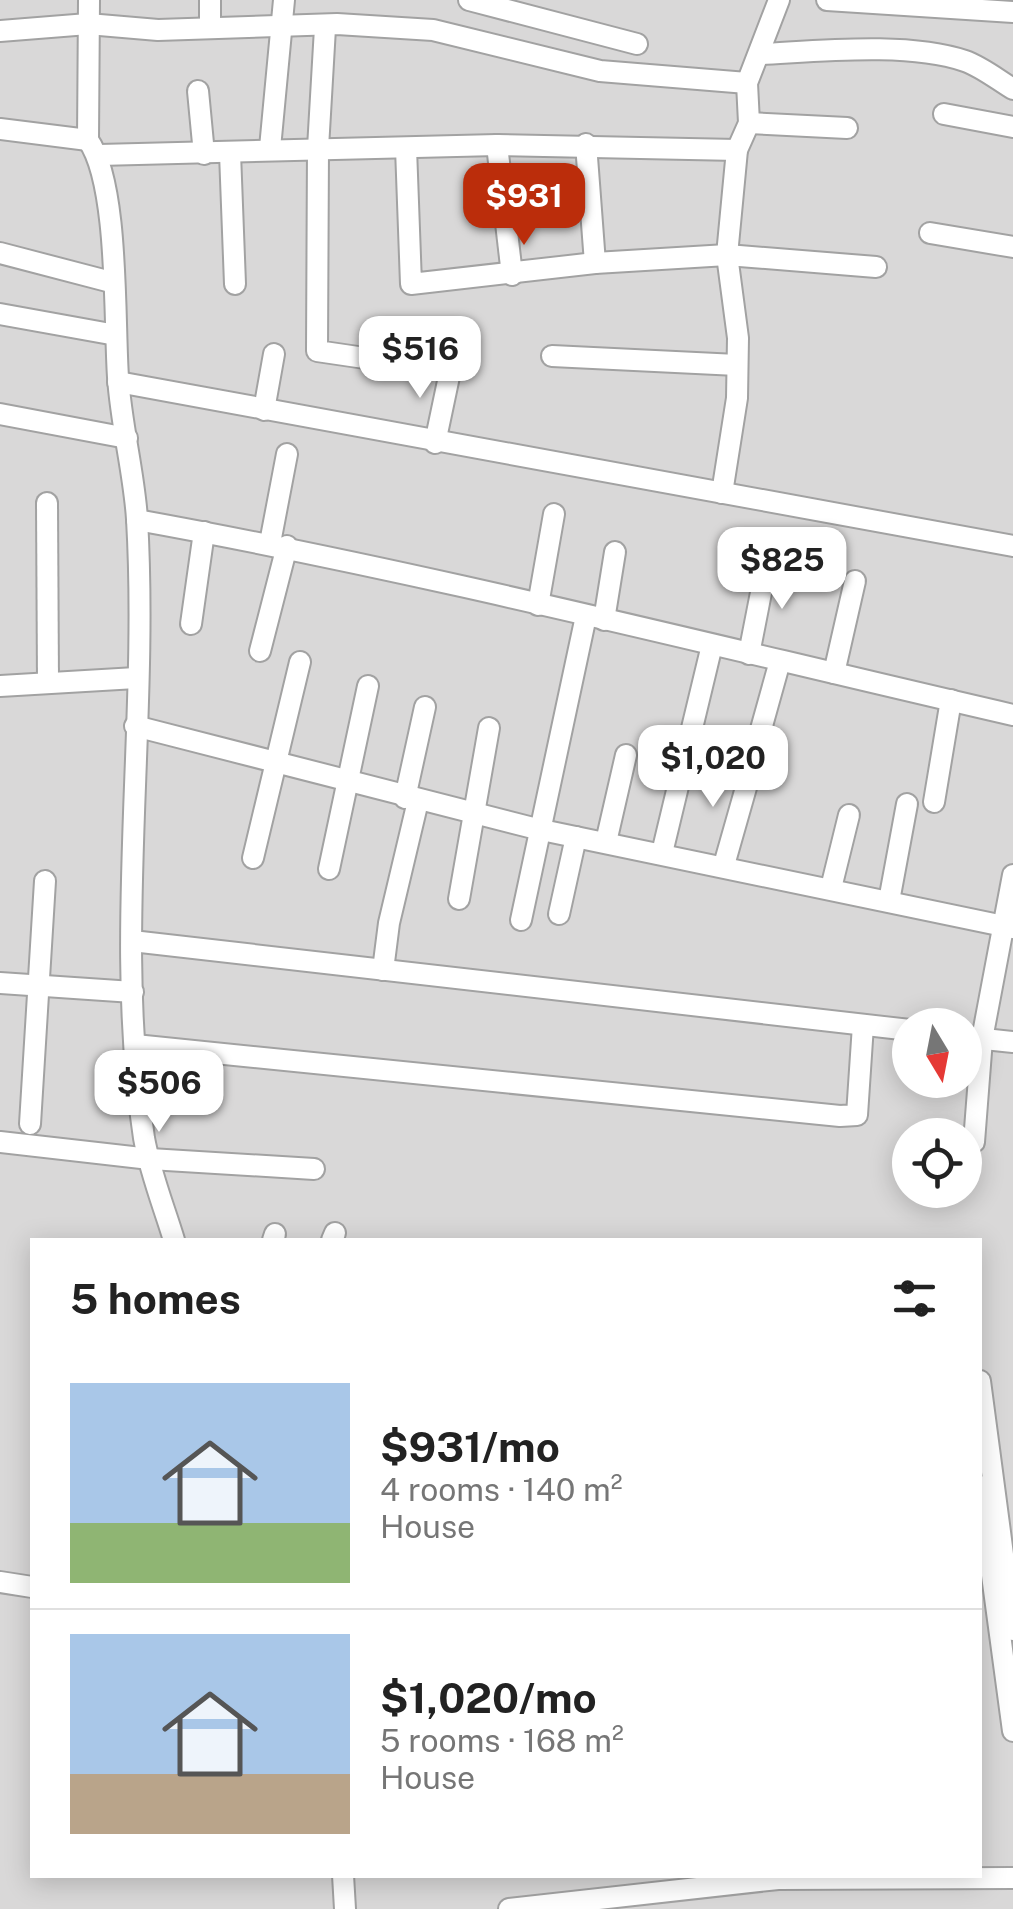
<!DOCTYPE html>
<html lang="en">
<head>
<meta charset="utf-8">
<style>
  :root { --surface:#fff; --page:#f2f2f2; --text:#222; --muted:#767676; --line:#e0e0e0; --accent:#bb2d0b }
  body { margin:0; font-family:"Public Sans",sans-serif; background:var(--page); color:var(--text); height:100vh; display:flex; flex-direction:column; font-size:38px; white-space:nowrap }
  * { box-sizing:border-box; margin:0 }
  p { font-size:32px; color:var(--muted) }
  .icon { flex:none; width:55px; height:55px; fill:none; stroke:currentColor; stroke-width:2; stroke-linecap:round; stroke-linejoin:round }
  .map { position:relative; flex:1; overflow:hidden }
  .side { position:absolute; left:30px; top:1238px; width:952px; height:640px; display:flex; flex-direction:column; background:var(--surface); border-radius:0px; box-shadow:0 5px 25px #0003 }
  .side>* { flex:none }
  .needle { width:65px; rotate:170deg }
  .fabs { position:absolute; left:892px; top:1008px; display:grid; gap:20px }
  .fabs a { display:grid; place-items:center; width:90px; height:90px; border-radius:50%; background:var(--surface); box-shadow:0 5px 25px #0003; font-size:50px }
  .price { position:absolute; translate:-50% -85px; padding:0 22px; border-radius:20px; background:#fff; color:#222; font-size:32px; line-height:65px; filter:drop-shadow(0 2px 5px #0008) }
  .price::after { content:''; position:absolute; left:50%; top:60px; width:30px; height:22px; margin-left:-15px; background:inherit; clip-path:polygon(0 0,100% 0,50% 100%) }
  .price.active { background:var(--accent); color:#fff }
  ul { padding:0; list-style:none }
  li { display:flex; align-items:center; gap:30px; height:250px; padding:0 40px }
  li+li { border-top:2px solid var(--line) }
  li span { display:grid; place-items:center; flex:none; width:280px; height:200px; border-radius:0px; color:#555 }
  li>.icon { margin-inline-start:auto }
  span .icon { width:120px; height:120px; fill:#fffc; stroke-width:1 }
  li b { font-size:42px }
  h2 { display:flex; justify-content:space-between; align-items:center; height:120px; padding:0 40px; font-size:42px }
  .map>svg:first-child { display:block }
  .residential { fill:#d9d8d8; fill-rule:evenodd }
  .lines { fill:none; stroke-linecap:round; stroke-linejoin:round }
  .minor-casing { stroke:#a2a2a2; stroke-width:24 }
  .minor { stroke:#fff; stroke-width:20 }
</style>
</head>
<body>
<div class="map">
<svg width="1013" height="1909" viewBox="0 0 1013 1909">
  <rect width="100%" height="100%" fill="#ecebe1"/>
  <path class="residential" d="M0,0H1013V1909H0ZM910,1025H965V1080H910ZM910,1135H965V1190H910ZM32,1240H980V1875H32Z"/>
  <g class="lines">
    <defs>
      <g id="minor">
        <path d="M89,0L88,140C119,184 114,319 118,377C121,425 134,472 137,519C149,725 113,933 144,1138C150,1172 164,1207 174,1240"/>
        <path d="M210,0V26"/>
        <path d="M469,0L637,44"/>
        <path d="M827,0L1013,12"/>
        <path d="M325,28L318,148L317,351L453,371"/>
        <path d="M0,31L88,24L158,30L337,24L433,30L600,71L747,83"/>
        <path d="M761,54C821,51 908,42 965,61C982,67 998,80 1013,89"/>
        <path d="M198,91L204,154"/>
        <path d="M944,114L1013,127"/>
        <path d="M749,123L847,128"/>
        <path d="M0,129L88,140"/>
        <path d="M586,144L595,263"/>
        <path d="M497,145L512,275"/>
        <path d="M270,148L284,0"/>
        <path d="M406,148L411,284L595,263L727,255L876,267"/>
        <path d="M230,153L235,284"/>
        <path d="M99,155L497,145L737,150"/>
        <path d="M930,233L1013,247"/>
        <path d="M0,253L111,282"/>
        <path d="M0,314L116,335"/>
        <path d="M552,356L737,365"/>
        <path d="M118,382L1013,546"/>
        <path d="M264,410L274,354"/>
        <path d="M0,414L127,438"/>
        <path d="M435,443L459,329"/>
        <path d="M722,493L737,398L738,338L727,255L737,150L749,123L747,83L779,0"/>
        <path d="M47,503L48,683"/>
        <path d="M137,520C431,573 722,648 1013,715"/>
        <path d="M270,543L287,454"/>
        <path d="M538,605L554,514"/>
        <path d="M604,620L615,552"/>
        <path d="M191,624L204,532"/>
        <path d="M260,651L287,546"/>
        <path d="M749,654L767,562"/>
        <path d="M834,673L855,581"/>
        <path d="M0,686L136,678"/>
        <path d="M135,726L537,829L1013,928"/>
        <path d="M758,740L780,661"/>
        <path d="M405,798L425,707"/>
        <path d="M934,802L951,700"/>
        <path d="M606,842L626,755"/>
        <path d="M662,853L712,645"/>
        <path d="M253,858L300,662"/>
        <path d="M724,865L751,770"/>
        <path d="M329,869L368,686"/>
        <path d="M831,888L849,815"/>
        <path d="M459,899L489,728"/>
        <path d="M889,901L907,804"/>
        <path d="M559,914L576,837"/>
        <path d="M521,920L586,616"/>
        <path d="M132,941L910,1030"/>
        <path d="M383,970L389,923L418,801"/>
        <path d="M0,983L133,992"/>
        <path d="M965,1037L1013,1042"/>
        <path d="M135,1045L840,1116L857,1115L863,1025"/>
        <path d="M30,1124L45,881"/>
        <path d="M0,1142L150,1159L314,1169"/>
        <path d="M974,1142L982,1039L1013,875"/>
        <path d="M273,1240L275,1234"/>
        <path d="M332,1240L335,1233"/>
        <path d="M980,1381L1013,1630"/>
        <path d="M980,1486L1013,1731"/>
        <path d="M0,1582L32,1587"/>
        <path d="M343,1875L345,1909"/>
        <path d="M509,1909L778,1879L1013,1878"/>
      </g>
    </defs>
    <use href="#minor" class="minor-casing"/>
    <use href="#minor" class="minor"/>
  </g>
</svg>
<div class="fabs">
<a><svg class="needle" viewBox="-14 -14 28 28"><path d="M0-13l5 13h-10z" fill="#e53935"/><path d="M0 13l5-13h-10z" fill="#767676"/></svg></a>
<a><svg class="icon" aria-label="locate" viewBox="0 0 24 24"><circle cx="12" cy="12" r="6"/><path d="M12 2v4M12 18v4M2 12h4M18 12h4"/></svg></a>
</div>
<b class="price active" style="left:524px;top:248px">$931</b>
<b class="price" style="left:420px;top:401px">$516</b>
<b class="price" style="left:782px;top:612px">$825</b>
<b class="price" style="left:713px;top:810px">$1,020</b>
<b class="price" style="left:159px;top:1135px">$506</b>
<section class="side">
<h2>5 homes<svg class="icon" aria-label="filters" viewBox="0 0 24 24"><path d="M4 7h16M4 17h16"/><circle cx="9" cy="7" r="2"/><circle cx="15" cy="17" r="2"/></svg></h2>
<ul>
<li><span style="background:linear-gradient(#a9c7e8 70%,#8fb573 0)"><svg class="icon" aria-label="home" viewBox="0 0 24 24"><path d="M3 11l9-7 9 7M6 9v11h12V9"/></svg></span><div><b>$931/mo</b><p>4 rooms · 140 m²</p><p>House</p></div></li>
<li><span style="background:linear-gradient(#a9c7e8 70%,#b9a48a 0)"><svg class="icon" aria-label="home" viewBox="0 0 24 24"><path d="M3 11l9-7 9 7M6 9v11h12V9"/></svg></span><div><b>$1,020/mo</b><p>5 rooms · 168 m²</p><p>House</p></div></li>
</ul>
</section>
</div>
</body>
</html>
